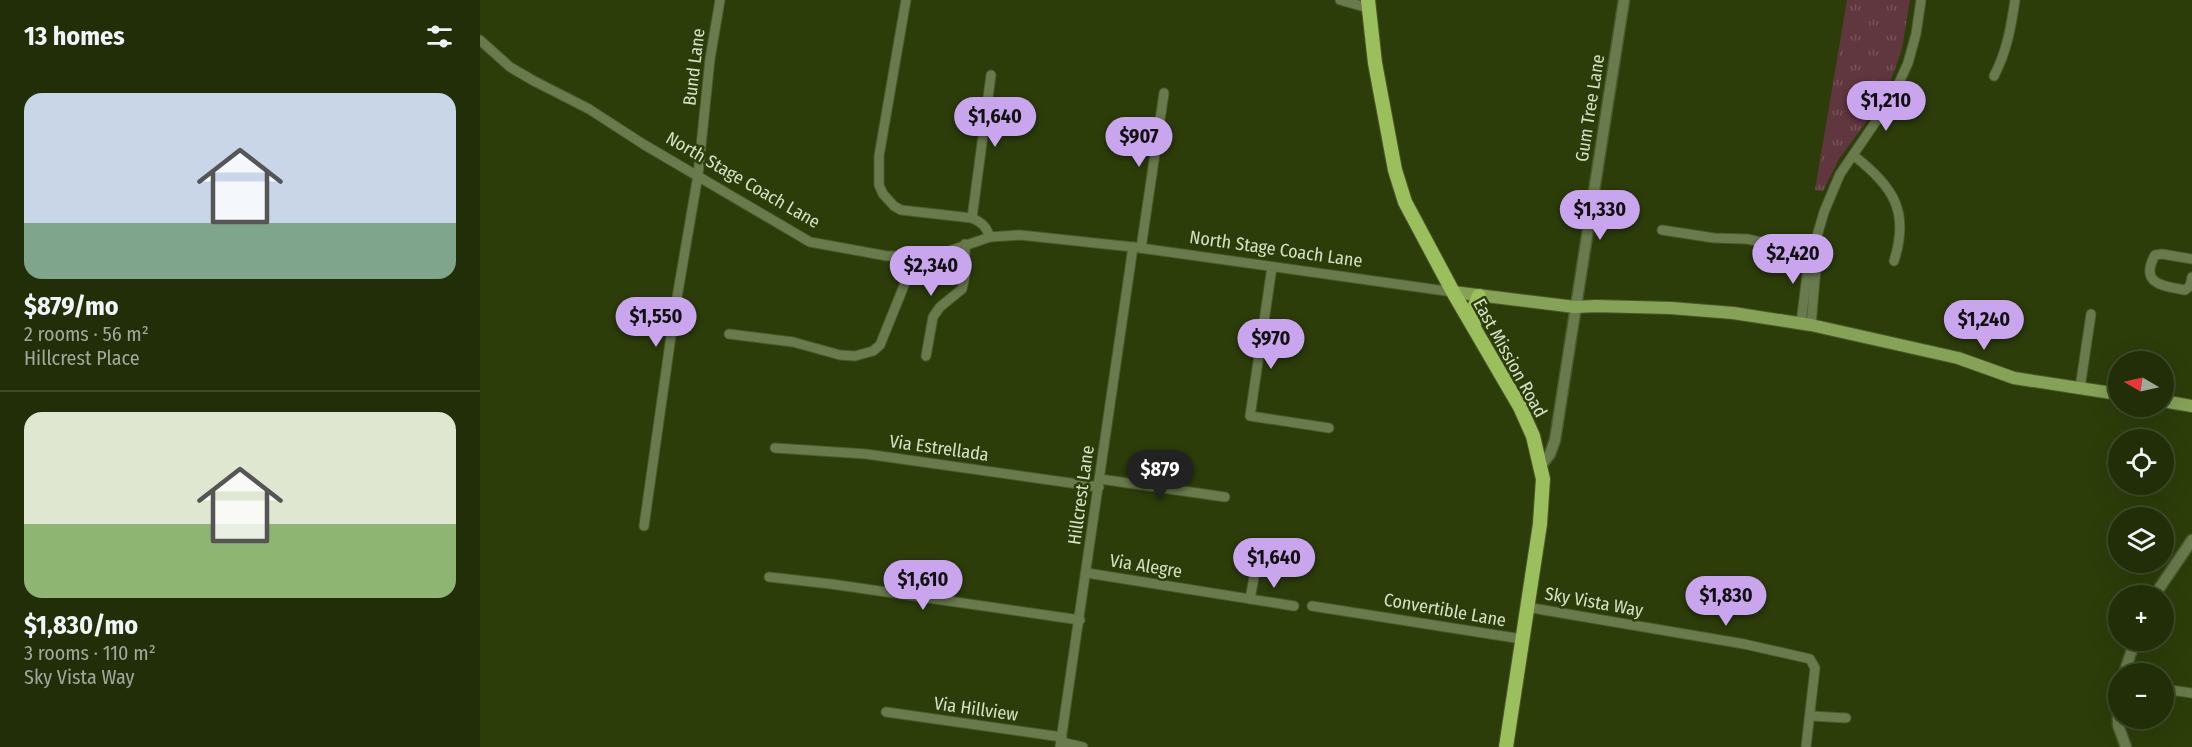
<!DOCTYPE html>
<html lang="en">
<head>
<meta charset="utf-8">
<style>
  :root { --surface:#212e08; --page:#2d3a16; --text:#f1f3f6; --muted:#a2a89c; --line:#3e4a29; --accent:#c9a5ee }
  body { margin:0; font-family:"Fira Sans Condensed",sans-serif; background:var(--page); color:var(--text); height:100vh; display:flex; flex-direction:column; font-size:22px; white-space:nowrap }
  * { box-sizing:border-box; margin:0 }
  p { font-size:20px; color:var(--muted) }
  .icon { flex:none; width:33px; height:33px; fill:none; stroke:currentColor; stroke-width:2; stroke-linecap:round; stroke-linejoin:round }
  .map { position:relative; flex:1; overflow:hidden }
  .panel { display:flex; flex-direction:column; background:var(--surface); width:480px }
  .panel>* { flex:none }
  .needle { width:39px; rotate:279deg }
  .controls { position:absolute; left:1628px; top:351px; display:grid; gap:12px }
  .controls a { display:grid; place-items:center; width:66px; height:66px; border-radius:50%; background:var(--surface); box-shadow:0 6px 24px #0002,0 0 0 2px var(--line); font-size:30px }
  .price { position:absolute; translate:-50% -51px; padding:0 14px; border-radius:21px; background:var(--accent); color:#111; font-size:20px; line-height:39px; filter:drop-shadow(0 2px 3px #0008) }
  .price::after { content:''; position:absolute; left:50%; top:36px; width:18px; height:14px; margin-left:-9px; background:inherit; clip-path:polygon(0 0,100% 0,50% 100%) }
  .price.on { background:#222; color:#fff }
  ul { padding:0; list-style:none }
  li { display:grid; align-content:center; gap:12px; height:318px; padding:0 24px }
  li+li { border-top:2px solid var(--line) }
  li span { display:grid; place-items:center; height:186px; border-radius:18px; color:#555 }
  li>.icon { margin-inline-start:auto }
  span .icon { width:108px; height:108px; fill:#fffc; stroke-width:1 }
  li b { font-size:26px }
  h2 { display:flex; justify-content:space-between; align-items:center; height:72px; padding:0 24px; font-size:26px }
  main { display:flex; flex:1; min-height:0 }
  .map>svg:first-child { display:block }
  .grass { fill:url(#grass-tufts) }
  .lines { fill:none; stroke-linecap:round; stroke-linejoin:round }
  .minor-casing { stroke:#4a5a2c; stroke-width:11 }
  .tertiary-casing { stroke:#4a5a2c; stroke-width:13 }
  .secondary-casing { stroke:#4a5a2c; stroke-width:14 }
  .primary-casing { stroke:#4a5a2c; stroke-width:16 }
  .minor { stroke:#697b4d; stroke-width:9 }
  .tertiary { stroke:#697b4d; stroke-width:10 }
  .secondary { stroke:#85a257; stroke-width:12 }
  .primary { stroke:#9bbf5d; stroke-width:14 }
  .labels { text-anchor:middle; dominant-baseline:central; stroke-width:5; stroke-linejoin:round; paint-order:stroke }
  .street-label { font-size:18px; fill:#d5e0c6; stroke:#2c3d0a }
</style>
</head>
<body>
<main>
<section class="panel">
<h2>13 homes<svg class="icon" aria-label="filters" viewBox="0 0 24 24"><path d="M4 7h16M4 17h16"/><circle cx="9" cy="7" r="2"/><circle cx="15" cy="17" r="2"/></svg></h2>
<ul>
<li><span style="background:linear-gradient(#c9d6e8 70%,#7fa58c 0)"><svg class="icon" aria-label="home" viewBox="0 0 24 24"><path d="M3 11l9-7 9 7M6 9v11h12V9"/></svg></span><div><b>$879/mo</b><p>2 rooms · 56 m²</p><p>Hillcrest Place</p></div></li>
<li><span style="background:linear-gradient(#dfe7d0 60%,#8fb573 0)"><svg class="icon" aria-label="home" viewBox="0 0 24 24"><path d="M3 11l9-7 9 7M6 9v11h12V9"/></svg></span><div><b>$1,830/mo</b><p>3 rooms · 110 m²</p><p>Sky Vista Way</p></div></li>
</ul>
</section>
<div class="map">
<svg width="1712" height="747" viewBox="0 0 1712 747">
  <defs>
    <pattern id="grass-tufts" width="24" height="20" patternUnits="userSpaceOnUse" patternTransform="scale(1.5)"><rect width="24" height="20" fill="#60363f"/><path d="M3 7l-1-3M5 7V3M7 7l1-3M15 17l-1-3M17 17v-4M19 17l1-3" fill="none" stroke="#765359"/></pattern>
  </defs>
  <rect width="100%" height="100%" fill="#2c3d0a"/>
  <path class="grass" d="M1367,0H1430L1422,49L1411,80L1397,107L1359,159L1343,191L1335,190Z"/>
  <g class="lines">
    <defs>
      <g id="minor">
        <path d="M426,0L399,156V185L403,194L414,206L421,210L492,218C503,223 506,227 510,237"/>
        <path d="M860,0L888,8"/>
        <path d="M0,40L30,67L54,81L109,109L163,144L330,242L407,256H436L466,252L510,237L540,235L653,247L973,292"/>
        <path d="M1514,76C1527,51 1531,27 1535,0"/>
        <path d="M1373,155C1413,186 1430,211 1414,261"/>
        <path d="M492,218L511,75"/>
        <path d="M1182,230L1234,238L1267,239L1333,253"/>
        <path d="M661,248L684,93"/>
        <path d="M1712,259L1682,254L1675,255C1659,284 1683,286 1705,290L1710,286L1712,277"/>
        <path d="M792,267L770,416L849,428"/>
        <path d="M1321,323L1328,267L1344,212L1360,174L1412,98L1428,63L1436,34L1441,0"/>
        <path d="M1331,325L1336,268L1333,255"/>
        <path d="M249,334L313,342L360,355L375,356L393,351L400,345L436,256"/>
        <path d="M446,356L453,317L460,307L482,289L485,276V244"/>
        <path d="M1600,388L1611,314"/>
        <path d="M295,448L386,454L619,487"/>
        <path d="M620,479L745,497"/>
        <path d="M164,526L194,315L218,175L230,59L240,0"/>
        <path d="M607,573L814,606"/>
        <path d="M289,577L351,584L600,620"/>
        <path d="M770,599L777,561L787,545"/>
        <path d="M832,606L1042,639"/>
        <path d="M1046,607L1264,644L1330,659L1335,668L1326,747"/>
        <path d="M1683,689L1712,693"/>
        <path d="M406,712L582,737"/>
        <path d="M1331,716L1366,718"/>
        <path d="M581,742L603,747"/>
        <path d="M580,747L653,247"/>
      </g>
      <g id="tertiary">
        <path d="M1060,467L1070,454L1075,440L1144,0"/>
        <path d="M1674,596L1712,540"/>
        <path d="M1644,674L1655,640"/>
        <path d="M1638,701V725L1646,747"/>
      </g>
      <g id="secondary">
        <path d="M973,292L1095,307L1116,306L1191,308L1253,313L1331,325L1478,358L1534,378L1638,394"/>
        <path d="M1683,401L1712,406"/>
      </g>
      <g id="primary">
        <path d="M888,0L895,63L915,170L925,202L973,292L1040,407L1053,436L1063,479L1060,524L1026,747"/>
        <path d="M994,325L993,310L999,296"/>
      </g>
    </defs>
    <use href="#minor" class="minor-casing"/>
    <use href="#tertiary" class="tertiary-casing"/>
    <use href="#secondary" class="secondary-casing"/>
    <use href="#primary" class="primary-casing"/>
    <use href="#minor" class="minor"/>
    <use href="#tertiary" class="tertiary"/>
    <use href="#secondary" class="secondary"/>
    <use href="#primary" class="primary"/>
  </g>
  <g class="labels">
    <g class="street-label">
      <text transform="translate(214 67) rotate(-83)">Bund Lane</text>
      <text transform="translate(1110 108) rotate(-81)">Gum Tree Lane</text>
      <text transform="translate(263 180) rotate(30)">North Stage Coach Lane</text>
      <text transform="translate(796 249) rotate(8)">North Stage Coach Lane</text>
      <text transform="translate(1030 358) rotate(61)">East Mission Road</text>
      <text transform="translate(459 448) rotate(8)">Via Estrellada</text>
      <text transform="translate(601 495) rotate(-82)">Hillcrest Lane</text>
      <text transform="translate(666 566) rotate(9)">Via Alegre</text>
      <text transform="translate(1114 602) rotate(10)">Sky Vista Way</text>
      <text transform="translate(965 610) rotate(10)">Convertible Lane</text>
      <text transform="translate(496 709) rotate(8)">Via Hillview</text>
    </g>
  </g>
</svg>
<div class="controls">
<a><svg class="needle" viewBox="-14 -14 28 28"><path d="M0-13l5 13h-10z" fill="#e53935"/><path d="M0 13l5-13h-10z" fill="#a2a89c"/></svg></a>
<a><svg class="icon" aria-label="locate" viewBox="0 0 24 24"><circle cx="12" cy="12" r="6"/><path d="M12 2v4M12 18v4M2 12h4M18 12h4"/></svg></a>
<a><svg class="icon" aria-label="layers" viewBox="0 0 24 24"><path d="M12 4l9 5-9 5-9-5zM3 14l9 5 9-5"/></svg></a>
<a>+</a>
<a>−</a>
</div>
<b class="price" style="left:1406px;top:132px">$1,210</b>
<b class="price" style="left:515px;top:148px">$1,640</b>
<b class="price" style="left:659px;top:168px">$907</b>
<b class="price" style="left:1120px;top:241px">$1,330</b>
<b class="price" style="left:1313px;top:285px">$2,420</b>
<b class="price" style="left:451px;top:297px">$2,340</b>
<b class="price" style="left:176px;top:348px">$1,550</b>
<b class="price" style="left:1504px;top:351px">$1,240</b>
<b class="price" style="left:791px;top:370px">$970</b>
<b class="price on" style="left:680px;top:501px">$879</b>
<b class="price" style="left:794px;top:589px">$1,640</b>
<b class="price" style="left:443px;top:611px">$1,610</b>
<b class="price" style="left:1246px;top:627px">$1,830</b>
</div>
</main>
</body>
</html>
